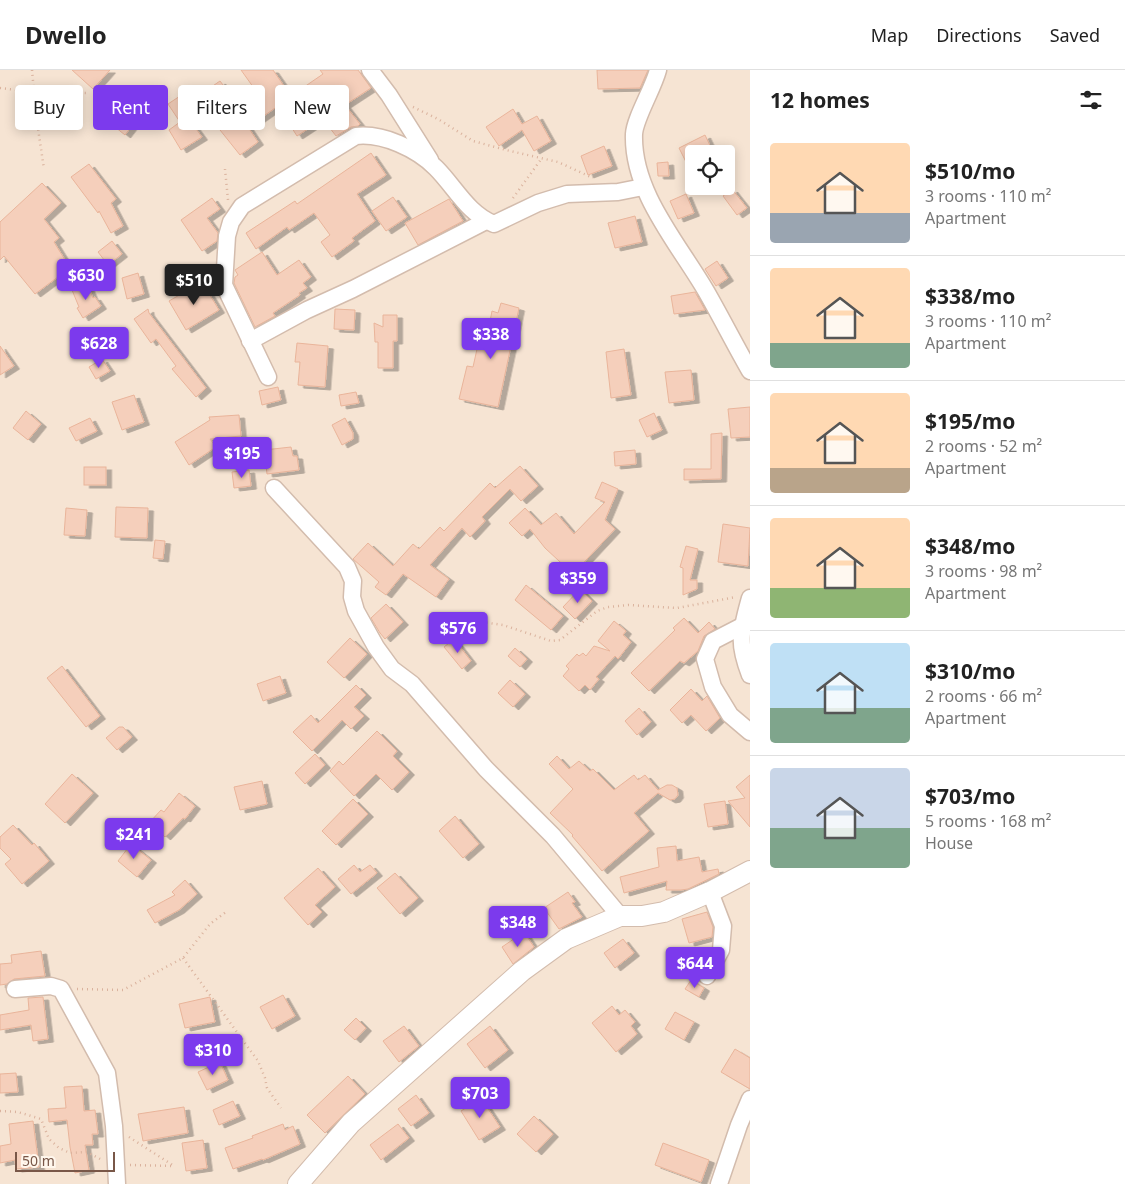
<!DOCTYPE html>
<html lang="en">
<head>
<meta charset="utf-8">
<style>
  :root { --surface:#fff; --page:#f2f2f2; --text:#222; --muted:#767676; --line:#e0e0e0; --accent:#7c3aed }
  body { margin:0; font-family:"Noto Sans",sans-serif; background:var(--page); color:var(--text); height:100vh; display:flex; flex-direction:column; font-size:19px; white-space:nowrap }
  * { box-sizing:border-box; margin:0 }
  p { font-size:16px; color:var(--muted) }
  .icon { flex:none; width:28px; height:28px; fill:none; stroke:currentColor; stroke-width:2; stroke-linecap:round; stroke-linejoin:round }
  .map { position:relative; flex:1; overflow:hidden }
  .details { display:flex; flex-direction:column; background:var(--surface); width:375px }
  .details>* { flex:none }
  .top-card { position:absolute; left:15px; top:15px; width:475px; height:45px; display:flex; gap:10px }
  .controls { position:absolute; left:685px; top:75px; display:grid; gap:10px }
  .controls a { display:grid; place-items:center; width:50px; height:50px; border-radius:5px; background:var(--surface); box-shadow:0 2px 12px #0003; font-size:25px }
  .scale { position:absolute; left:15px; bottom:12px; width:100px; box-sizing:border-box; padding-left:5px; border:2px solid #795748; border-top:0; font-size:14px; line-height:18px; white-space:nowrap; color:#795748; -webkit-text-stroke:4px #fff7ed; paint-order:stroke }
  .price { position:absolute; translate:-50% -42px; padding:0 11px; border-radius:5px; background:var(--accent); color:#fff; font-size:16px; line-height:32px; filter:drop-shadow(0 1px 2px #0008) }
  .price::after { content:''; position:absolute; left:50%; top:30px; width:15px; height:11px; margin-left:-8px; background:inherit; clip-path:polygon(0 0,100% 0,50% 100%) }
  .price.active { background:#222; color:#fff }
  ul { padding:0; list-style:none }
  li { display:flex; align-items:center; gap:15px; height:125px; padding:0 20px }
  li+li { border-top:1px solid var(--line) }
  li span { display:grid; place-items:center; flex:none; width:140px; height:100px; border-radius:5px; color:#555 }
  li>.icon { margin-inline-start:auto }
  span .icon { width:60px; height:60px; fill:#fffc; stroke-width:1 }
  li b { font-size:21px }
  h2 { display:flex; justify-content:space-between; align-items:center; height:60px; padding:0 20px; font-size:21px }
  .chip { padding:0 18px; border-radius:5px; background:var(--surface); box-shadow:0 2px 12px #0003; font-size:18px; line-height:45px }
  .chip.active { background:var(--accent); color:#fff }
  header { display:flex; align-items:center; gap:30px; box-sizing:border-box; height:70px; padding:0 25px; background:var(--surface); border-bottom:1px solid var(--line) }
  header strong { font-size:24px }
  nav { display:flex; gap:28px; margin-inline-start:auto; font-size:18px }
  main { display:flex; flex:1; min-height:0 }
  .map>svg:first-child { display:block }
  .residential { fill:#f6e4d3; fill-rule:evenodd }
  .building { fill:#f5cfbb; stroke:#e9b49a; filter:url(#shadow) }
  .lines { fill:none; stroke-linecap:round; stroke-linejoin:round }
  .minor-casing { stroke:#d3bcad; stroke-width:19 }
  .tertiary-casing { stroke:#d3bcad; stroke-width:22 }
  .path { stroke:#dab29d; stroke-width:2.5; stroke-dasharray:1 4; stroke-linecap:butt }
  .minor { stroke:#fff; stroke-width:16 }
  .tertiary { stroke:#fff; stroke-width:20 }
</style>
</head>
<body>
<header>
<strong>Dwello</strong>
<nav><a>Map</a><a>Directions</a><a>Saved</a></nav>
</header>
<main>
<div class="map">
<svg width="750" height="1114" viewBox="0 0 750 1114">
  <defs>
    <filter id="shadow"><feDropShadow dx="5.5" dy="3" stdDeviation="0" flood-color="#0004"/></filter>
  </defs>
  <rect width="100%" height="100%" fill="#fef3e5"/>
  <path class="residential" d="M0,0H750V1114H0ZM694,84H726V116H694Z"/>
  <g class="building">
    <path d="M72,0H110L93,19Z"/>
    <path d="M241,0H273L291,26L323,4L320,0H358L371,18L345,35L360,54L358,56L351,57L336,66L323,49L297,66L278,36L248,57L258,72L240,85L220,60L230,53L215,32L189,49L202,67L181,80L169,60L180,52L168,34L186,22L191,31L220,11L242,40L261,28Z"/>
    <path d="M597,0H648L640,18L598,19Z"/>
    <path d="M123,36L138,48L125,65L110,53Z"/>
    <path d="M513,39L522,54L537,46L551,71L534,81L522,60L499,76L486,57Z"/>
    <path d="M705,65L714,84H694V108L679,78Z"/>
    <path d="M604,76L612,96L588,105L581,86Z"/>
    <path d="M371,83L386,105L357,124L375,151L352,168L354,171L332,187L321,172L330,165L314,143L289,160L287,157L256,179L246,163L295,131L297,134Z"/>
    <path d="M668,92L669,106H658L657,93Z"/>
    <path d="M89,94L116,129L111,133L123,156L111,163L99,141L98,143L71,107Z"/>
    <path d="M42,113L61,133L44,149L59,168L54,172L70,198L35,224L4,186L0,190V152Z"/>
    <path d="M732,119L747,138L737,145L723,126Z"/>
    <path d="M686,124L694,143L678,149L670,131Z"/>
    <path d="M393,127L407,147L386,161L372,141Z"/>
    <path d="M212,128L220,139L207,148L218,163L217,171L202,181L181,150Z"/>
    <path d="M449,129L463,151L418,175L405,153Z"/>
    <path d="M635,146L642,172L615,178L608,153Z"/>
    <path d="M112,171L122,184L108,195L98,182Z"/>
    <path d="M262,182L277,205L299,190L311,207L303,213L307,218L299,223L300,225L273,243L275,246L255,257L234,213L235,207L238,205L235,200Z"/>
    <path d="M717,191L728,208L716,216L705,199Z"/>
    <path d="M138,203L144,224L127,229L122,208Z"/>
    <path d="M202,212L219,240L186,260L169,231Z"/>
    <path d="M88,216L93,228L95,227L101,236L83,248L77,238L79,237L72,220Z"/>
    <path d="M695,222L705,240L674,244L671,226Z"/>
    <path d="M501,233L519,238L498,337L459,329L467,296L473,297L479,270L486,272L492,241L498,243Z"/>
    <path d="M148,239L149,243L206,318L196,327L172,299L176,296L156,269L151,273L134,249Z"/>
    <path d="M335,239L355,240L354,260L334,259Z"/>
    <path d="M383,245H397V271H393V298H378V272H375L374,253L383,257Z"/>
    <path d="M297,273L328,276L325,317L298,315L300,292H295Z"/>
    <path d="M0,276L14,296L0,305Z"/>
    <path d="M624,279L631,325L611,328L606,282Z"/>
    <path d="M102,289L110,301L96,309L89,297Z"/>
    <path d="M691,300L694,330L669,333L665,302Z"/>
    <path d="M278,317L281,330L262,335L259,321Z"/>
    <path d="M356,322L359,333L341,336L339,325Z"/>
    <path d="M134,325L144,352L122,360L112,332Z"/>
    <path d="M750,337V367L731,368L728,339Z"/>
    <path d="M26,341L41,354L28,370L13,358Z"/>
    <path d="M654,343L662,360L647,367L639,350Z"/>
    <path d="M239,345L241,366L210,369L216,377L189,395L175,372L210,350L209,347Z"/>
    <path d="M90,348L97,361L76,371L69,358Z"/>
    <path d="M345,348L353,363V369L342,375L332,355Z"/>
    <path d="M722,363L721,409L684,410V399H711V364Z"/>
    <path d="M291,377L293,386H297L299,400L267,404L264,380Z"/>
    <path d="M635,380L636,394L615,396L614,382Z"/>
    <path d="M520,396L538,416L521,431L510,419L482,447L485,451L470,467L462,458L430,495L449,509L436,527L403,504L386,525L375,517L379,512L353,489L368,473L393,496L413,474L419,479L440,457L444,461L490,413L495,418Z"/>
    <rect x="84" y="397" width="22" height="18"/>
    <path d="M249,400L251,416L234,418L232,402Z"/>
    <path d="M602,412L618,419L605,450L615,459L573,504L545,478L530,459L522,466L509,453L525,438L541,455L556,443L574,464L605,432L595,428Z"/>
    <path d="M116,437L148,438L147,468L115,467Z"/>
    <path d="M66,438L87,440L85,466L64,465Z"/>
    <path d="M723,454L750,458L748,496L718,492Z"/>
    <path d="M155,470L165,471L163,489L153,488Z"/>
    <path d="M686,476L698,479L690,510H697V519L683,525V498L680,497Z"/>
    <path d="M526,515L563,546L551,560L515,530Z"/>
    <path d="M580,519L592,531L575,549L563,537Z"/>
    <path d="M386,534L403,552L385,569L380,563L371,548Z"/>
    <path d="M684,548L698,563L709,552L715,559L704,566L698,581L684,593L680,591L649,621L631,603L675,560L673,558Z"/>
    <path d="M614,551L626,561L623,565L631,572L618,589L615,586L596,607L599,609L590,620L585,615L579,621L563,606L569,599L566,596L577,584L579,586L583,583L586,586L594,576L610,581L598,571Z"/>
    <path d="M350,568L367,584L344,608L327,592Z"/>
    <path d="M454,569L471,591L462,599L444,577Z"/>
    <path d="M515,578L527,589L520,597L508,586Z"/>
    <path d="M62,596L100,646L86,657L47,608Z"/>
    <path d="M280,606L286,623L263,631L257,614Z"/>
    <path d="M510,610L525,624L513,637L498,623Z"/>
    <path d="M356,615L366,625L354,637L364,646L351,659L342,650L312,681L293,662L311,645L318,653Z"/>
    <path d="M691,619L702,631L707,626L720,648L706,661L691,645L682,653L670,640Z"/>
    <path d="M639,638L651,652L637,665L625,651Z"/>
    <path d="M119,657H123L132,667L117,680L106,668Z"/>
    <path d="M377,661L397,681L393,686L409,702L392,720L376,704L354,726L330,701L339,691L343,695Z"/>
    <path d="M315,684L325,695L305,714L295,703Z"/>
    <path d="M557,686L569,699L579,691L590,701L593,699L614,720L634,705L638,710L645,705L658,720L667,715H672L677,718L678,725L675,729L670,730L658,723L634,743L649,761L602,801L572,766L573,765L550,743L573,719L549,694Z"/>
    <path d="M72,704L93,723L65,753L45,734Z"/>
    <path d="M750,705V757L728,731L745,728L736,717Z"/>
    <path d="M262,711L267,734L240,740L234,717Z"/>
    <path d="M179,723L195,736L185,749L183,748L165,767L149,753L161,740L164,742Z"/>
    <path d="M353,729L368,744L336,775L322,761Z"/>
    <path d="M725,731L728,754L708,757L704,734Z"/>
    <path d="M455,746L479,774L463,788L439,761Z"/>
    <path d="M13,755L32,775L34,773L49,791L22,814L5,794L11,789L0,778V767Z"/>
    <path d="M131,774L151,790L137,807L118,791Z"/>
    <path d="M676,776L677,791L699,787L702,802L718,799L719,804L688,819L681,820H666L667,811L624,823L620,807L659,797L657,778Z"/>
    <path d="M354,795L360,802L370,795L377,803L351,824L338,809Z"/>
    <path d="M318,798L335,817L315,835L322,842L308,855L284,828Z"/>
    <path d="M395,803L418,828L400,844L377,818Z"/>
    <path d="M185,810L197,824L179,840L155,853L147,840L175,825L172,822Z"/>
    <path d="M568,822L575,832L572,833L582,847L559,859L544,838Z"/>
    <path d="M707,842L713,857L712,867L689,873L682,849Z"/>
    <path d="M524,862L534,877L513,894L502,877Z"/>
    <path d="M623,869L634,883L615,898L604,883Z"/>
    <path d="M41,881L45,906L14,909L7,914L0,915V894L12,893L11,885Z"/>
    <path d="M691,910L704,918L699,927L685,919Z"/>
    <path d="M283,925L295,946L272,959L260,937Z"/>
    <path d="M43,927L48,969L33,971L31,955L0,960V945L29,940L28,928Z"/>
    <path d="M210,927L215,952L185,958L179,934Z"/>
    <path d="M612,936L619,945L625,940L635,952L631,956L637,964L616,982L592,953Z"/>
    <path d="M675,942L694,952L684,970L665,959Z"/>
    <path d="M356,948L366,958L355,970L344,960Z"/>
    <path d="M404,956L419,976L399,992L383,971Z"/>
    <path d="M490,956L508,980L485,998L467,974Z"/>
    <path d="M735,979L750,988V1019L721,1002Z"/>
    <path d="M220,992L228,1010L207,1020L198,1002Z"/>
    <path d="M16,1003L18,1022L0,1023V1004Z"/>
    <path d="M348,1006L365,1024L325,1063L307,1045Z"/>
    <path d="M82,1016L84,1041L95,1040L98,1064H92L93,1075H85L89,1100L75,1103L70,1077L67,1050L49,1052L48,1039L66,1038L64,1017Z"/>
    <path d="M416,1025L429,1043L411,1056L398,1039Z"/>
    <path d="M481,1028L500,1057L479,1070L461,1041Z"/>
    <path d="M233,1031L240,1046L219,1055L213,1040Z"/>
    <path d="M184,1037L188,1063L143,1071L138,1044Z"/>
    <path d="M534,1046L553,1064L536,1082L517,1064Z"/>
    <path d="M33,1051L39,1097L16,1099L15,1090L0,1093V1076L11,1074L9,1054Z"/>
    <path d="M283,1054L285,1060L293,1056L300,1074L263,1090L262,1089L233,1099L225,1078L253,1068L252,1066Z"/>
    <path d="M398,1054L409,1068L381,1090L370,1075Z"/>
    <path d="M203,1070L207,1098L186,1101L182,1073Z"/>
    <path d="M663,1073L709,1090L701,1112L655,1095Z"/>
  </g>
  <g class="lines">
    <defs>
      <g id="minor">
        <path d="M370,0L389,25L430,90"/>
        <path d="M658,0C653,19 635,48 634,64C632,122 678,173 706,221C721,247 735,275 750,301"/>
        <path d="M250,271L307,240L353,219L486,151"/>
        <path d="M268,307L224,215L227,166L231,152L242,136L356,66C383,63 417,79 436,98C455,117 468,144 494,154L538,133L567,124L618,122L643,117"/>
        <path d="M274,418L347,497L353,511L352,527L356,541L376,577L392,599L412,614L486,699L553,766L620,846"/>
        <path d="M750,528C741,561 737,572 750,605"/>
        <path d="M742,556L713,571L705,589L713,617L730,645L750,662"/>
        <path d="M707,906L721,880L723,856L710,822"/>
        <path d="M15,919L51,916L61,919L107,1003L114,1056L117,1114"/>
        <path d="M719,1114L739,1055L750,1029"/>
      </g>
      <path id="tertiary" d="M298,1114L351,1053L522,901L566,869L620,846H642L664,842L710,822L750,801"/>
    </defs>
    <use href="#minor" class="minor-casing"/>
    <use href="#tertiary" class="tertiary-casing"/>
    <g class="path">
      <path d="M32,0L36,45L44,99"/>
      <path d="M0,18L34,22L89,23"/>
      <path d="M413,37L438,49L473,71L506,80L558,92L593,108"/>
      <path d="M225,99L228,130"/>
      <path d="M513,128L542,88"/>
      <path d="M447,547L503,555L551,571L560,570L597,541L608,537L628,535L677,538L736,527"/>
      <path d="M183,888L258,991L265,1008L267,1018L281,1038"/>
      <path d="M77,919L123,920L183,888L210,854L226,842"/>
      <path d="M0,1041L18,1042L41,1049L49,1069L59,1078L70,1083L87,1082L102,1090"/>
      <path d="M129,1067L174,1096"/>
      <path d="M130,1095L172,1096"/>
    </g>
    <use href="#minor" class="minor"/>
    <use href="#tertiary" class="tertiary"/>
  </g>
</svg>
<div class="controls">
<a><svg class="icon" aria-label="locate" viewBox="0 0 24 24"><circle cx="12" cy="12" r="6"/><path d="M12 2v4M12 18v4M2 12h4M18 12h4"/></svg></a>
</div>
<div class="scale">50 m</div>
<b class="price" style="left:86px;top:231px">$630</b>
<b class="price active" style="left:194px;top:236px">$510</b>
<b class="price" style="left:491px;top:290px">$338</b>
<b class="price" style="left:99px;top:299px">$628</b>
<b class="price" style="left:242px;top:409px">$195</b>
<b class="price" style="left:578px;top:534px">$359</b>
<b class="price" style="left:458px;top:584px">$576</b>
<b class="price" style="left:134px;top:790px">$241</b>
<b class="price" style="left:518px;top:878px">$348</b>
<b class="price" style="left:695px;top:919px">$644</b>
<b class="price" style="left:213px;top:1006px">$310</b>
<b class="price" style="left:480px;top:1049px">$703</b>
<div class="top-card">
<a class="chip">Buy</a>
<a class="chip active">Rent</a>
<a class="chip">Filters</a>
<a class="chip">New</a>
</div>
</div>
<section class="details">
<h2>12 homes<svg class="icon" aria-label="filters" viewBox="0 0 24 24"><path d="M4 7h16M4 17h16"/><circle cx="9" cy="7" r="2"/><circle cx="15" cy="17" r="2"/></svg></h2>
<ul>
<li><span style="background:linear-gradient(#ffd9b3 70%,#9aa5b1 0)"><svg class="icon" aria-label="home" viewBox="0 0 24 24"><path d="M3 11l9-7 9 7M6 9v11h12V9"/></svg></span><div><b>$510/mo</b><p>3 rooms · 110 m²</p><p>Apartment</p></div></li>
<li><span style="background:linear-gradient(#ffd9b3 75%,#7fa58c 0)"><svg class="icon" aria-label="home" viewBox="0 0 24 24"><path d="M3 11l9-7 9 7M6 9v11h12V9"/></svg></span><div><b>$338/mo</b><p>3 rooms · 110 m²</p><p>Apartment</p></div></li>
<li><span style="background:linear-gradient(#ffd9b3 75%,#b9a48a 0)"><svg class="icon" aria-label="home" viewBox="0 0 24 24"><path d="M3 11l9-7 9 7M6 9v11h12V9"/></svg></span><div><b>$195/mo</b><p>2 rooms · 52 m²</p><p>Apartment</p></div></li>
<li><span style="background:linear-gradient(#ffd9b3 70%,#8fb573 0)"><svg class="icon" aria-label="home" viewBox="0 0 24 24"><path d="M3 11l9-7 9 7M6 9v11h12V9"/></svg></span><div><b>$348/mo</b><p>3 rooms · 98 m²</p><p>Apartment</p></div></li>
<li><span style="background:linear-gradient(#bfe0f5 65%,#7fa58c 0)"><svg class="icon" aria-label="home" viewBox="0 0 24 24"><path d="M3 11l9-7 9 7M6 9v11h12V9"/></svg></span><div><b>$310/mo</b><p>2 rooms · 66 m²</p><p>Apartment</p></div></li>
<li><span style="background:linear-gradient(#c9d6e8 60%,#7fa58c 0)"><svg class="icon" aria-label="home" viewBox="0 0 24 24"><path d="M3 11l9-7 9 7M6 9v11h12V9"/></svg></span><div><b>$703/mo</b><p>5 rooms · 168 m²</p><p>House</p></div></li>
</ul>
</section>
</main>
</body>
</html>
